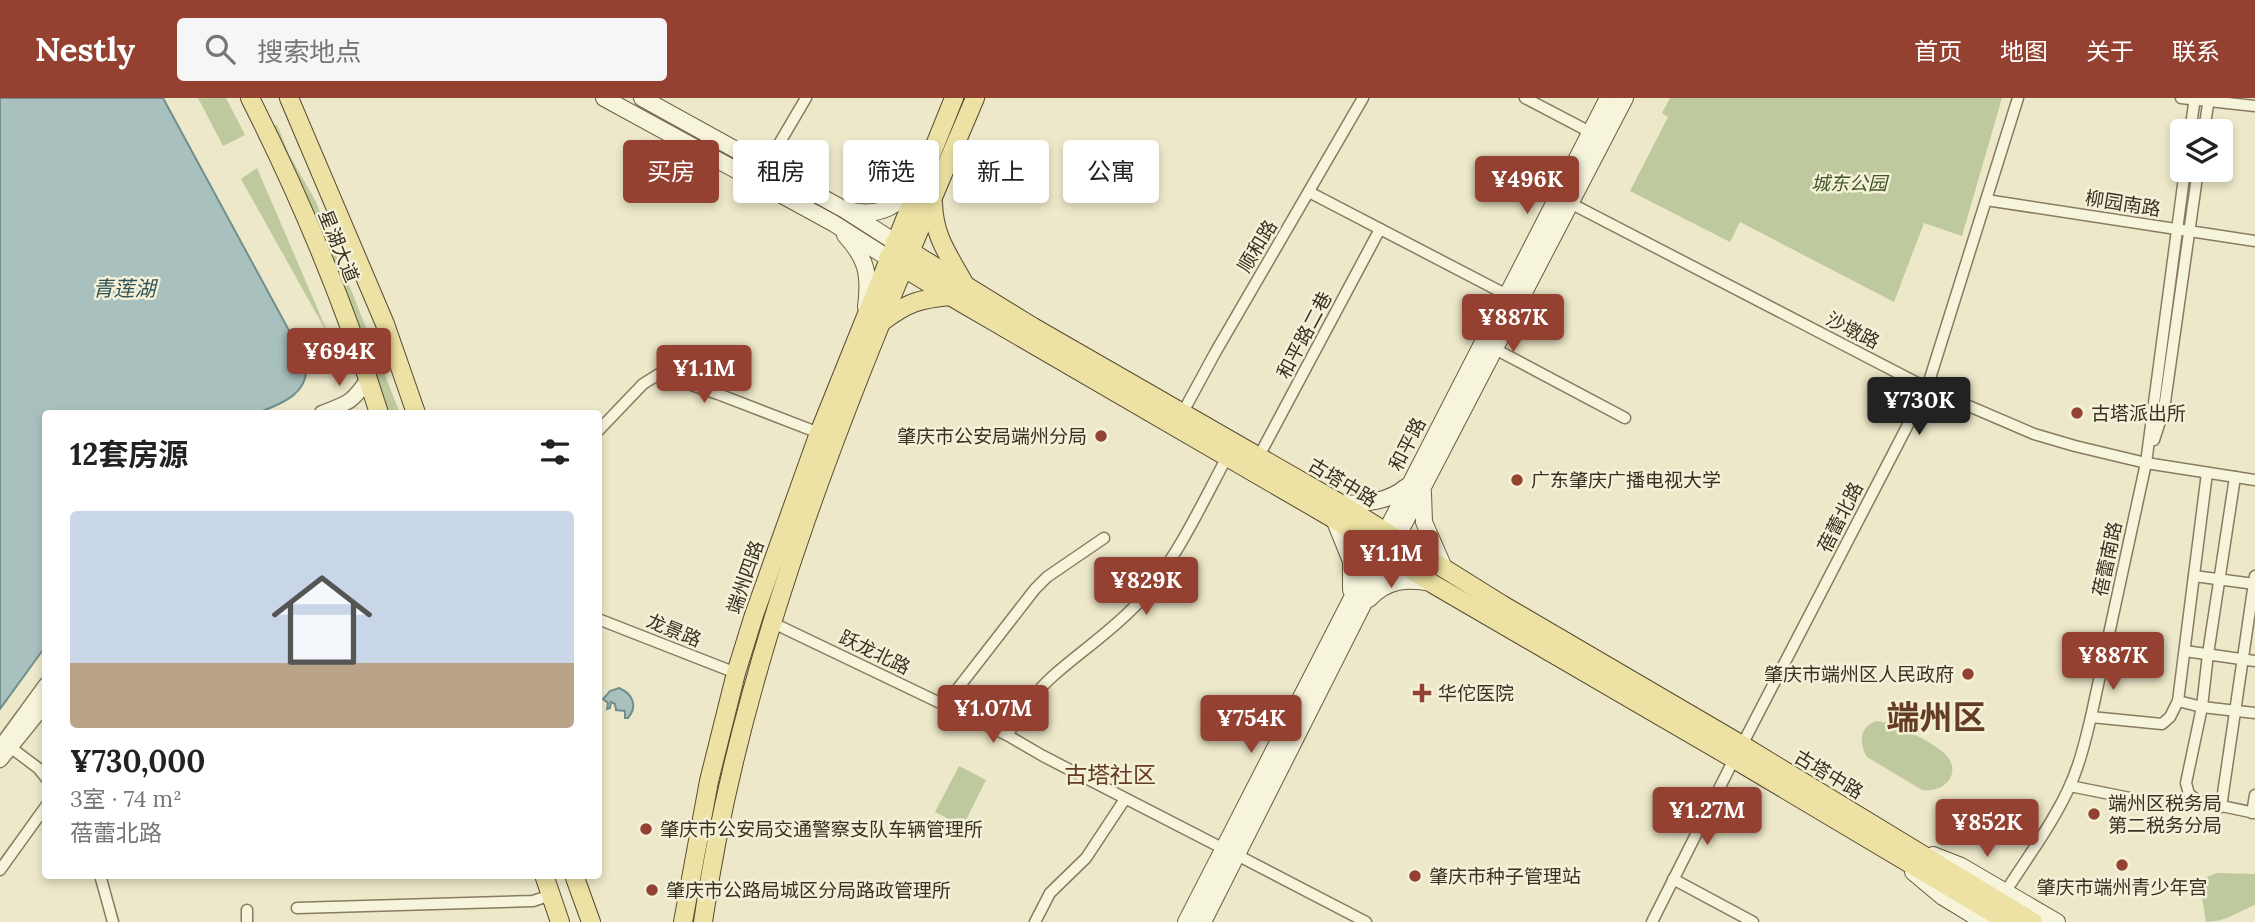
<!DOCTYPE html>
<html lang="zh">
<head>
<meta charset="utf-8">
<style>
  :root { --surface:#fff; --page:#f6f6f6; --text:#222; --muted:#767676; --accent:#944131 }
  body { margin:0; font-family:Lora,"Noto Sans SC",serif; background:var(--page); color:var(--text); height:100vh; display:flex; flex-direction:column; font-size:26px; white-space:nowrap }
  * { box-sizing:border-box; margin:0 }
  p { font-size:23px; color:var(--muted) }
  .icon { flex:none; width:38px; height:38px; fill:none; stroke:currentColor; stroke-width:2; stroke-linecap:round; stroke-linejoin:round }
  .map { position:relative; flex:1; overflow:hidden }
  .drawer { position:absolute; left:42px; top:312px; width:560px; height:469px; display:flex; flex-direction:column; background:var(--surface); border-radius:7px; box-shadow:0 4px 10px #0003 }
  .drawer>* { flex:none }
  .guide { position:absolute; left:623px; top:42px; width:665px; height:63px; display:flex; gap:14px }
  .tools { position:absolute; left:2170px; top:21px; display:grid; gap:14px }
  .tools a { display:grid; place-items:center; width:63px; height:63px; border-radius:7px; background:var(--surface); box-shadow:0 4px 10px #0003; font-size:35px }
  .price { position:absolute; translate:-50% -60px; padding:0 16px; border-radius:7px; background:var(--accent); color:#fff; font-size:23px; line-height:46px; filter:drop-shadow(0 2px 4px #0008) }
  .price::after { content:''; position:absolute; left:50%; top:42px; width:21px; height:16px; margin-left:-10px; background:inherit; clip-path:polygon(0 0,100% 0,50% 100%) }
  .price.current { background:#222; color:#fff }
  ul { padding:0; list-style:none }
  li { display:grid; align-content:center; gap:14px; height:371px; padding:0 28px }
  li span { display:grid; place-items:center; height:217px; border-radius:7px; color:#555 }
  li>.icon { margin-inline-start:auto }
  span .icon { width:126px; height:126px; fill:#fffc; stroke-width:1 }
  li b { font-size:30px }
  h2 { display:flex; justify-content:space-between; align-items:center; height:84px; padding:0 28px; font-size:30px }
  .tag { padding:0 24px; border-radius:7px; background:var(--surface); box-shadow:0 4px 10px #0003; font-size:24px; line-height:63px }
  .tag.current { background:var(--accent); color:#fff }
  header { display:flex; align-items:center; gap:42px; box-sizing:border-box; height:98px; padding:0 35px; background:var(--accent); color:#fff }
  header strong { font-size:33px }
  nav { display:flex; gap:38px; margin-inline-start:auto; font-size:24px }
  .search { width:490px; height:63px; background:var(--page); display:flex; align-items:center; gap:18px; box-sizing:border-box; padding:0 24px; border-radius:7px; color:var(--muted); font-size:26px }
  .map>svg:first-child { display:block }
  .green { fill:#beca9d }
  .water { fill:#a9c1be; stroke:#708f8d; stroke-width:2 }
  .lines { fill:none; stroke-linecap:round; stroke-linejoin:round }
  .minor-casing { stroke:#887b5e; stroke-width:13 }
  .tertiary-casing { stroke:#887b5e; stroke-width:17 }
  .secondary-casing { stroke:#6a5c41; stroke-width:18 }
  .primary-casing { stroke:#564932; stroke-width:20 }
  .minor { stroke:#f7f4dc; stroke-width:10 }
  .tertiary { stroke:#f7f4dc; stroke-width:14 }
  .secondary { stroke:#f7f4dc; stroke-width:16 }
  .primary { stroke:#ede2a3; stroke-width:18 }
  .poi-dot { fill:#944131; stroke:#f4f1d8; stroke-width:2.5 }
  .labels { text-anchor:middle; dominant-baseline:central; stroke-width:5; stroke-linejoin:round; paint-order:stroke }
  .park-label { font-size:19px; font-style:italic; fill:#425529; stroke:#f4f1d8 }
  .street-label { font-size:19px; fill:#393121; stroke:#f4f1d8 }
  .poi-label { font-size:19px; fill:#393121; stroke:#f4f1d8; text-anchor:start }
  .water-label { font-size:21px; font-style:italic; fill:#315458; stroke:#f4f1d8 }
  .quarter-label { font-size:23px; fill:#643b23; stroke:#f4f1d8 }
  .town-label { font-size:33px; font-weight:bold; fill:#643b23; stroke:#f4f1d8 }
</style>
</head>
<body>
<header>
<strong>Nestly</strong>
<div class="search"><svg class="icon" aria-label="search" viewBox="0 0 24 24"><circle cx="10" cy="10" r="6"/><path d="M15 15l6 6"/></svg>搜索地点</div>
<nav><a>首页</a><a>地图</a><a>关于</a><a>联系</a></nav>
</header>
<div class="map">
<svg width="2255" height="824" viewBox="0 0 2255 824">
  <rect width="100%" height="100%" fill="#ede8c9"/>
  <g class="green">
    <path d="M198,0H226L245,37L223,48Z"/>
    <path d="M1670,0H2002L1962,138L1924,125L1894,204L1740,124L1730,144L1630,93L1668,19L1662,15Z"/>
    <path d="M277,27L289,56L316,104L400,315H386L269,30Z"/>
    <path d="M257,70L331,242L241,81Z"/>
    <path d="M1877,623C1893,624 1937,646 1947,658C1962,677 1943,695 1922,692L1867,659C1858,644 1860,628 1877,623Z"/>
    <path d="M959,668L986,682L963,728L935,714Z"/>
    <path d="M2217,775L2255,776V807C2237,814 2225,824 2206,824L2199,782Z"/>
  </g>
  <g class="water">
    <path d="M0,0H163L305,262C313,294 282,306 257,315H46L45,549L0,611Z"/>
    <path d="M619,590C633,596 638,608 628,620H625V613L616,612L615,606L611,604L610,610L607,611L608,605L603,601L610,593Z"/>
  </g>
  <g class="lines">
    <defs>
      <g id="minor">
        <path d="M1525,0L1590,34"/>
        <path d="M2181,0L2255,8"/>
        <path d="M2190,33L2195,0"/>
        <path d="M2204,33L2209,0"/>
        <path d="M766,68L806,0"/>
        <path d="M1309,94L1507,197"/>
        <path d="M1986,102L2255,143"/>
        <path d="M1570,105L1927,290L2034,336L2075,348L2146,365L2255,382"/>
        <path d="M1495,251L1625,320"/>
        <path d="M1183,314L1215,255L1363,0"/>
        <path d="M598,333L643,286L659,276L718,296L819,335"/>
        <path d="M2154,342L2164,311L2198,72"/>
        <path d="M1259,358L1380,131"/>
        <path d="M2235,379L2208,556L2202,609L2186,685L2189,696L2198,703L2255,715"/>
        <path d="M2194,478L2255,486"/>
        <path d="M598,521L736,575"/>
        <path d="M771,524L1007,637L1043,658L1224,751"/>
        <path d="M2185,553L2255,563"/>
        <path d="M2178,603L2202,609L2255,615"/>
        <path d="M945,607L1035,491L1047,479L1104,440"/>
        <path d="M2091,619L2162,626L2170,619L2178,603L2207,375"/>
        <path d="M1007,637C1021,616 1034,595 1053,578C1081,553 1112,533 1138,505C1176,463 1200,409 1227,359"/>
        <path d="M6,646L38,670L46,680"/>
        <path d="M1742,647L1927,290L2018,0"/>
        <path d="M2070,688L2130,700"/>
        <path d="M2221,709L2255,478"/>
        <path d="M2252,715L2255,697"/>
        <path d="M1237,757L1366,824"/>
        <path d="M0,772L46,708"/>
        <path d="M100,777L113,824"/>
        <path d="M1673,781L1753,824"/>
        <path d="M2006,793C2027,760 2051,728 2068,692C2079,669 2085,644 2091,619L2146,365L2185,72"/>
        <path d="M297,810L533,803L551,797"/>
        <path d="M247,824V812"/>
        <path d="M1035,824L1050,795L1086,760L1125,701"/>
        <path d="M1652,824L1734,661"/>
      </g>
      <g id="tertiary">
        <path d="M322,315C348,305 352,305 368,281"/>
        <path d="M0,650L46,587"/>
        <path d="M0,662L46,605"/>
      </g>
      <g id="secondary">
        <path d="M604,0L833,125L888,160"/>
        <path d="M642,0L845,112L895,144"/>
        <path d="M851,113C885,119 896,107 919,84"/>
        <path d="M845,137C867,161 870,177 866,209"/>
        <path d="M1423,395L1424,424L1445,472"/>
        <path d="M1341,406C1365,405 1387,405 1406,389"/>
        <path d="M1334,421L1351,463V492"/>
        <path d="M1369,501C1387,482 1407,480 1431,485"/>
        <path d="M1933,757L1961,768L2057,824"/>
        <path d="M1913,774L1943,799L1984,824"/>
        <path d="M1186,824L1608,0"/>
        <path d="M1203,824L1396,441L1625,0"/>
      </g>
      <g id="primary">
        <path d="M250,0C301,101 345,207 379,315"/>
        <path d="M289,0L385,226L416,315"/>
        <path d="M933,105C934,139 948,156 964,185"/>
        <path d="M895,144L1033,229L1341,406L1501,506L1742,647L2033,824"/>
        <path d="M888,160L950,198L1334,421L1433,486L1734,661L2008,824"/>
        <path d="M883,223C908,204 920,201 950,198"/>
        <path d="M544,777L560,824"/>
        <path d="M574,777L591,824"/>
        <path d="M683,824L709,683L736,575L754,517L819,335L954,0"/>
        <path d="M703,824C744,537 863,265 975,0"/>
      </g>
    </defs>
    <use href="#minor" class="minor-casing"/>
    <use href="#tertiary" class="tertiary-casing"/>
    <use href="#secondary" class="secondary-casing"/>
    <use href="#primary" class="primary-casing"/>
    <use href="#minor" class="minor"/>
    <use href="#tertiary" class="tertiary"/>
    <use href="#secondary" class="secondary"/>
    <use href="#primary" class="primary"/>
  </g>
  <g class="poi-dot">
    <circle cx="2077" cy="315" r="7"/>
    <circle cx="1101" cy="338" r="7"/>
    <circle cx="1517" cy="382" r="7"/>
    <circle cx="1968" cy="576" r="7"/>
    <path d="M1418.5 584.5h7v7h7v7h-7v7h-7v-7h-7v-7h7z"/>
    <circle cx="2094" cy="716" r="7"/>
    <circle cx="646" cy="731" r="7"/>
    <circle cx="2122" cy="767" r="7"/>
    <circle cx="1415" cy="778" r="7"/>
    <circle cx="652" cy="792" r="7"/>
  </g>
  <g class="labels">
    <g class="park-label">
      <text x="1849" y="85">城东公园</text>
    </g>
    <g class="street-label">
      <text transform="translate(2123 105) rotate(9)">柳园南路</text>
      <text transform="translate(339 148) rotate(68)">星湖大道</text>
      <text transform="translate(1257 148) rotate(-59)">顺和路</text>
      <text transform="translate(1853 232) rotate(27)">沙墩路</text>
      <text transform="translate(1304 237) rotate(-62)">和平路二巷</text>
      <text transform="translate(1407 346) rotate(-63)">和平路</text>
      <text transform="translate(1343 384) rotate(31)">古塔中路</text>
      <text transform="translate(1840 419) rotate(-63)">蓓蕾北路</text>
      <text transform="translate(2107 461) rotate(-78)">蓓蕾南路</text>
      <text transform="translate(745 479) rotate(-71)">端州四路</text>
      <text transform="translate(674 532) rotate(22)">龙景路</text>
      <text transform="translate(875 554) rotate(26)">跃龙北路</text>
      <text transform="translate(1829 676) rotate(31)">古塔中路</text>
    </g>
    <g class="poi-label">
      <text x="2091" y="315">古塔派出所</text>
      <text x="1087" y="338" text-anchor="end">肇庆市公安局端州分局</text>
      <text x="1531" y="382">广东肇庆广播电视大学</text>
      <text x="1954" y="576" text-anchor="end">肇庆市端州区人民政府</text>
      <text x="1438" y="595">华佗医院</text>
      <text x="2108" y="705">端州区税务局<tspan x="2108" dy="22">第二税务分局</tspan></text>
      <text x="660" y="731">肇庆市公安局交通警察支队车辆管理所</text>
      <text x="1429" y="778">肇庆市种子管理站</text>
      <text x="2122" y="789" text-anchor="middle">肇庆市端州青少年宫</text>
      <text x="666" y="792">肇庆市公路局城区分局路政管理所</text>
    </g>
    <g class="water-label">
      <text x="124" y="190">青莲湖</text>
    </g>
    <g class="quarter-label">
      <text x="1110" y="676">古塔社区</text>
    </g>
    <g class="town-label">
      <text x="1936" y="619">端州区</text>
    </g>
  </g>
</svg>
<div class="tools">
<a><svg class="icon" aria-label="layers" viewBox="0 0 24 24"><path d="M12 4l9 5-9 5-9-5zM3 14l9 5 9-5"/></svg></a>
</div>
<b class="price" style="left:1527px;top:118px">¥496K</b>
<b class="price" style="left:1513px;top:256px">¥887K</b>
<b class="price" style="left:339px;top:290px">¥694K</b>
<b class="price" style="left:704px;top:307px">¥1.1M</b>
<b class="price current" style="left:1919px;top:339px">¥730K</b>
<b class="price" style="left:1391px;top:492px">¥1.1M</b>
<b class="price" style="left:1146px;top:519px">¥829K</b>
<b class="price" style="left:2113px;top:594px">¥887K</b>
<b class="price" style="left:993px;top:647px">¥1.07M</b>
<b class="price" style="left:1251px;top:657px">¥754K</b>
<b class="price" style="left:1707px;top:749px">¥1.27M</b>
<b class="price" style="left:1987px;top:761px">¥852K</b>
<div class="guide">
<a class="tag current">买房</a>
<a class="tag">租房</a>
<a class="tag">筛选</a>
<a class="tag">新上</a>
<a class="tag">公寓</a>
</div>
<section class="drawer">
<h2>12套房源<svg class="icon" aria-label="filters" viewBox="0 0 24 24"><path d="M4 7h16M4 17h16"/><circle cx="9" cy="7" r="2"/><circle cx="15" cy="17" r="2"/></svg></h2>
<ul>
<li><span style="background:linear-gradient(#c9d6e8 70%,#b9a48a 0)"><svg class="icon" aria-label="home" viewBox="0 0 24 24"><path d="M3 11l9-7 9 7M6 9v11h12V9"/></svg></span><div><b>¥730,000</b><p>3室 · 74 m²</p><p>蓓蕾北路</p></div></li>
</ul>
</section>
</div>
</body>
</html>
